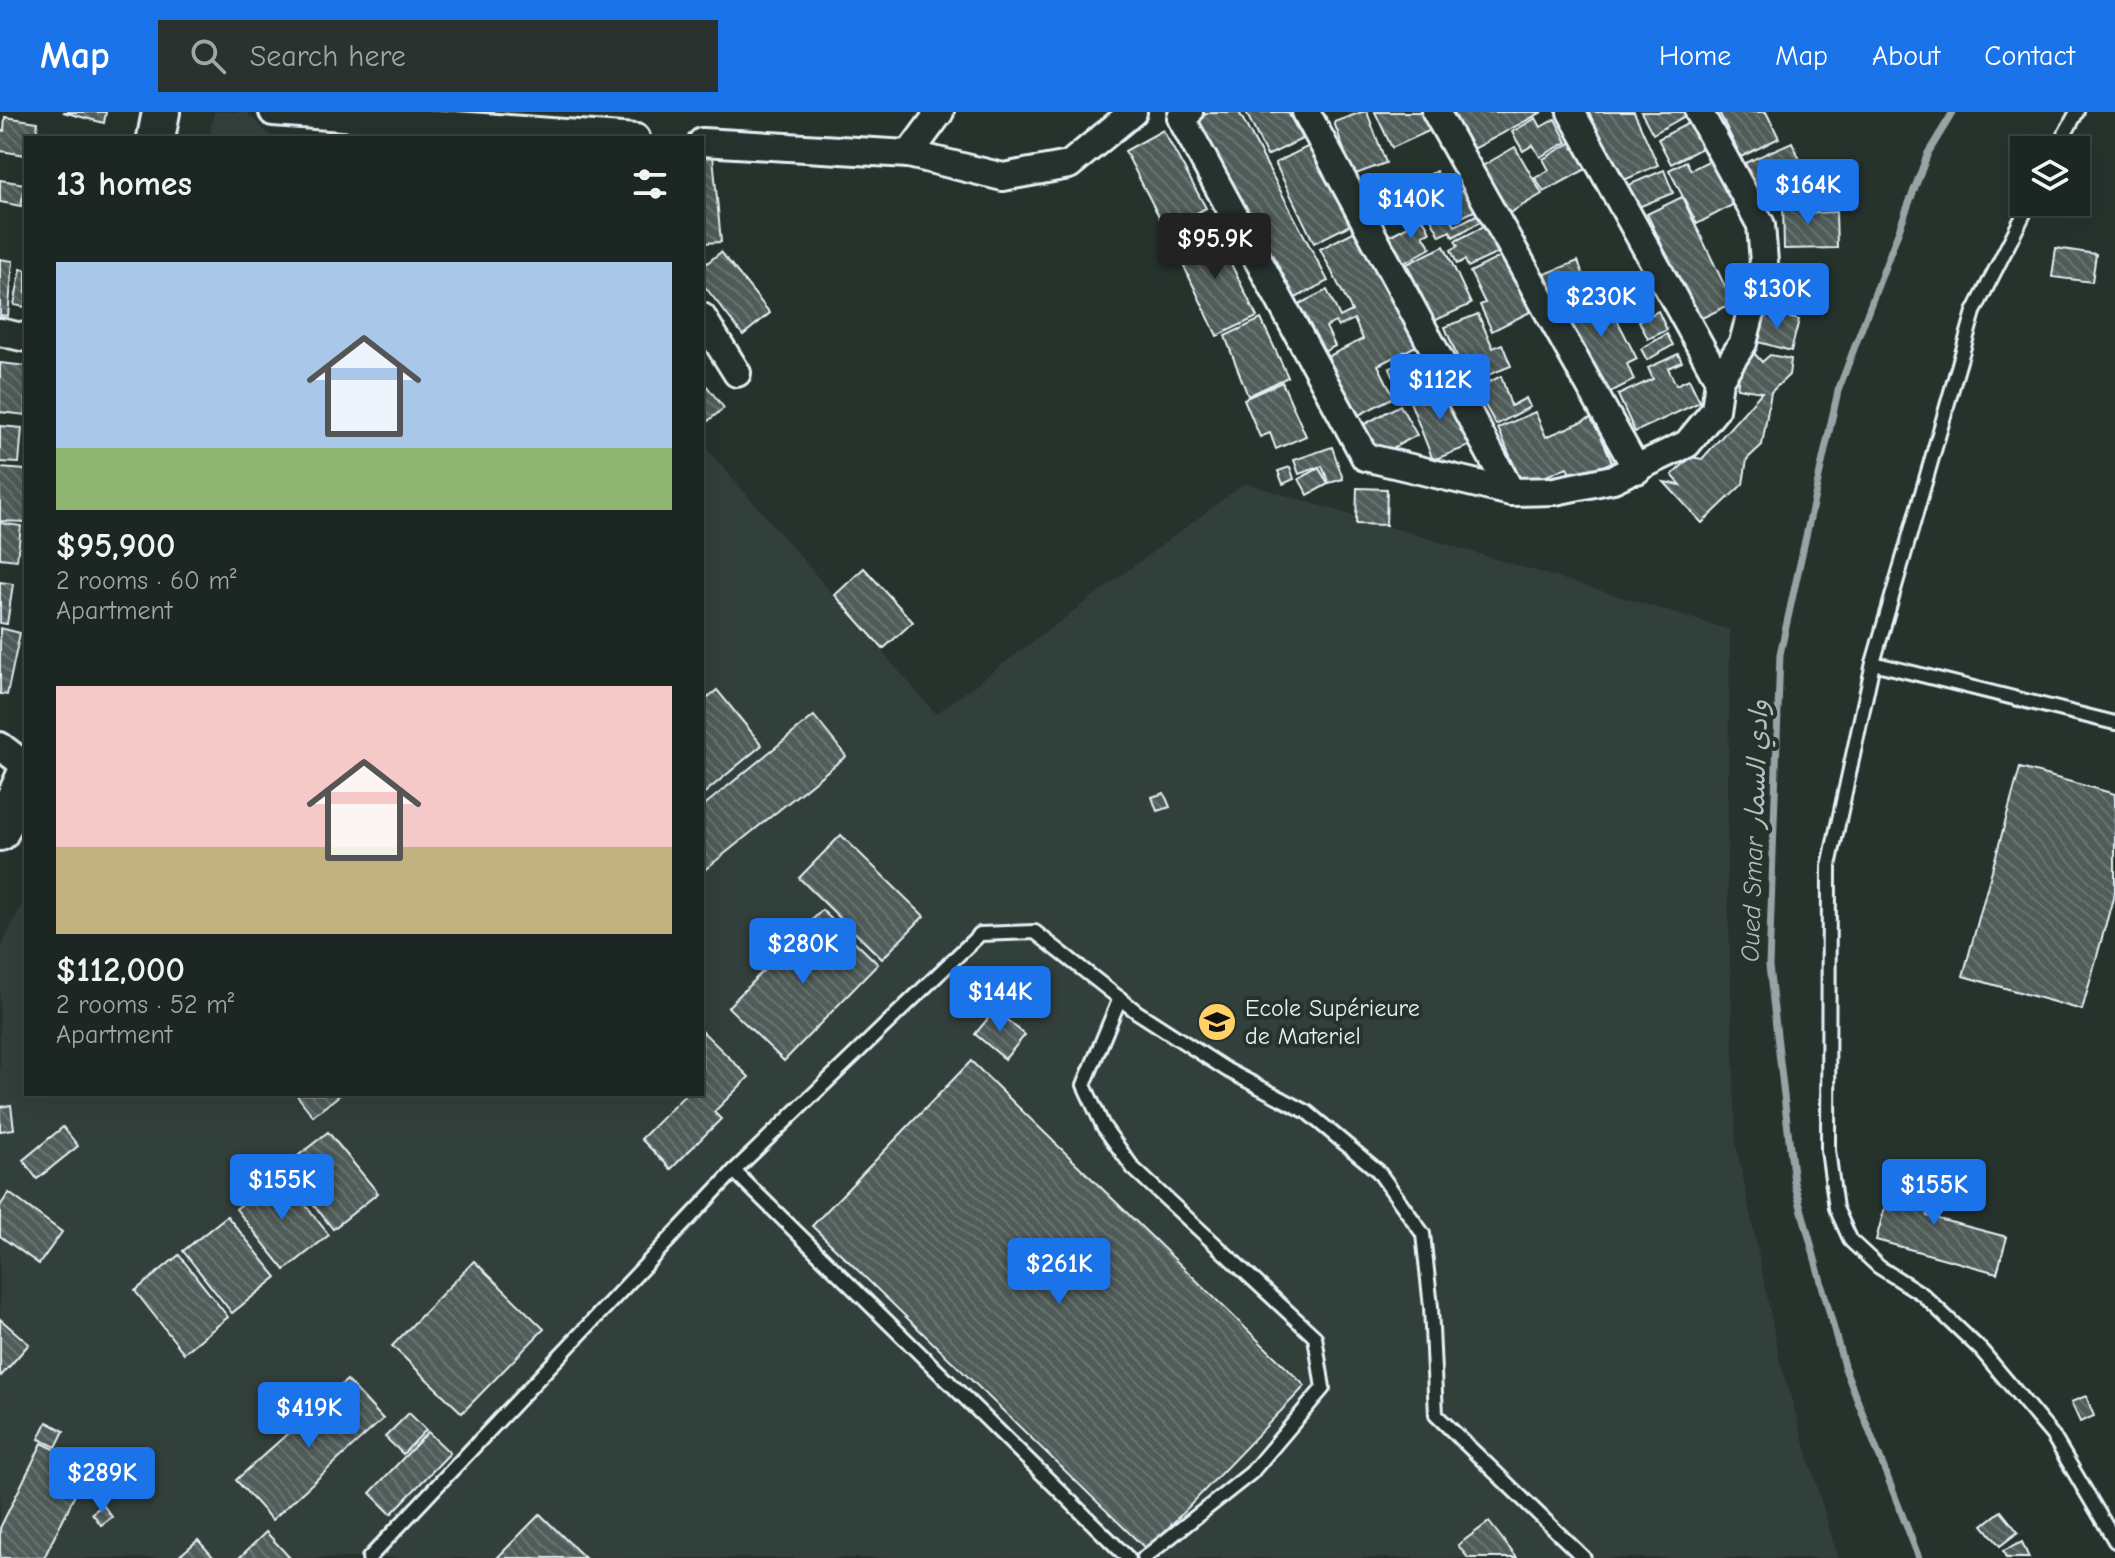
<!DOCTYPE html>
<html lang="en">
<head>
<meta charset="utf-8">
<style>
  :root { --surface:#1c2622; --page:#29322f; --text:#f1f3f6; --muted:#a0a5a5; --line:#3a4340; --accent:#1a73e8 }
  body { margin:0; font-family:"Comic Neue","Playpen Sans Arabic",sans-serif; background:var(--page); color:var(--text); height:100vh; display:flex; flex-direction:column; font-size:30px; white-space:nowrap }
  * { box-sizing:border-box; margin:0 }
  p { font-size:26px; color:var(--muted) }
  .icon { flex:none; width:44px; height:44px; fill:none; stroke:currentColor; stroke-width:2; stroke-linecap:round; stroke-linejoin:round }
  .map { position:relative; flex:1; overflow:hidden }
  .panel { position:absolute; left:24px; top:24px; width:680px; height:960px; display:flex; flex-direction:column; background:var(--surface); border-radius:0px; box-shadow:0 8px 32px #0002,0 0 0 2px var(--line) }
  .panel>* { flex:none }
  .controls { position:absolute; left:2010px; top:24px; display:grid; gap:16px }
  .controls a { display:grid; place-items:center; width:80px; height:80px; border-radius:0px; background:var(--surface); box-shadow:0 8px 32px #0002,0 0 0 2px var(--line); font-size:40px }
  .price { position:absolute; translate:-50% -68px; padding:0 18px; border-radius:8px; background:var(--accent); color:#fff; font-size:26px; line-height:52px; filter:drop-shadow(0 2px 4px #0008) }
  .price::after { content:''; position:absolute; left:50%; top:48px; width:24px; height:18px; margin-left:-12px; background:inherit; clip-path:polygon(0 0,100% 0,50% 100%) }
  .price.selected { background:#222; color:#fff }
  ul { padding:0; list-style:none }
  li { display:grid; align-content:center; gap:16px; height:424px; padding:0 32px }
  li span { display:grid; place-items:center; height:248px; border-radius:0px; color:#555 }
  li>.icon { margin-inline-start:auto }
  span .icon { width:144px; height:144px; fill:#fffc; stroke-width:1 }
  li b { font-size:34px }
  h2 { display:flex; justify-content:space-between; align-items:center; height:96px; padding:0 32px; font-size:34px }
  header { display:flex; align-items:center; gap:48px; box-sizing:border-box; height:112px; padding:0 40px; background:var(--accent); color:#fff }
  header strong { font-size:38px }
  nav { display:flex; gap:44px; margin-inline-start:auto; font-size:28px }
  .search { width:560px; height:72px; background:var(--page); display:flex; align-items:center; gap:20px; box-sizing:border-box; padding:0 28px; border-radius:0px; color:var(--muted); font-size:30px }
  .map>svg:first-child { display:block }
  .built { fill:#333f3a }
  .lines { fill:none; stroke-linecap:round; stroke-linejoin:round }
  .stream { stroke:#98a3a5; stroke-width:7 }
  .building { fill:url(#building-back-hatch); stroke:#e8f1f8; stroke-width:2 }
  .service-casing { stroke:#e8f1f8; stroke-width:18 }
  .minor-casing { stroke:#e8f1f8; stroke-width:32 }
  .secondary-casing { stroke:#e8f1f8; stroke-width:42 }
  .service { stroke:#26332d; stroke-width:12 }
  .minor { stroke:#26332d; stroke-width:26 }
  .secondary { stroke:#26332d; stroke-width:36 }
  .labels { text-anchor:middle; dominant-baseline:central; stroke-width:8; stroke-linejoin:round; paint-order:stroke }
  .poi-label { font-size:24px; fill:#e8f1f8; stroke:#26332d; text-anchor:start }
  .water-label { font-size:26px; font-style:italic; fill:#b3bdc0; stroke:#26332d }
</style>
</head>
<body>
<header>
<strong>Map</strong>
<div class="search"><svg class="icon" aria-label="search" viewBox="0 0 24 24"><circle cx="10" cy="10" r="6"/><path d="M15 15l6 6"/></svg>Search here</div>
<nav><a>Home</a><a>Map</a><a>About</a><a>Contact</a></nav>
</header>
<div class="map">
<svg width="2115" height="1446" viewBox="0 0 2115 1446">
  <defs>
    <pattern id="building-back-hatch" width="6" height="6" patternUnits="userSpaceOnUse" patternTransform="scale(2)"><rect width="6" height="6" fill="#505c59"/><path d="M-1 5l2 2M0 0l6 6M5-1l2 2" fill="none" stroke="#697472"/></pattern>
  </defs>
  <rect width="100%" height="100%" fill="#26332d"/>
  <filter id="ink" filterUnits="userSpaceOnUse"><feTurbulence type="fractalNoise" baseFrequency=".0125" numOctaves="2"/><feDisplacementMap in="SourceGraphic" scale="16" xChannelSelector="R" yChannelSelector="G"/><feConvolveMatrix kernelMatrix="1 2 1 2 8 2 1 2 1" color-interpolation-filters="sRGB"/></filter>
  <g filter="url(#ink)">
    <g class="built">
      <path d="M214,0H246L273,26H209Z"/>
      <path d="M702,331L936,602L1245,371L1730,518L1727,754L1736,1032L1780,1249L1838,1446H0V838L26,784V982H702Z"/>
    </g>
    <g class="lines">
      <path class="stream" d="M1919,1446L1844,1254L1794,1070L1769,854L1780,542L1838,279L1928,41L1953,0"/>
    </g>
    <g class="building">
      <path d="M63,0H106L104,11Z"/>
      <path d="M1210,0H1239L1328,169L1292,188L1195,8Z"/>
      <path d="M1246,0H1288L1302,27L1267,44Z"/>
      <path d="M1362,0H1367L1386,51L1353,63L1334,10Z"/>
      <path d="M1375,0H1422L1431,18L1392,36Z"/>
      <path d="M1452,0H1542L1472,38Z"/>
      <path d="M1588,0H1634L1658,53L1620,70Z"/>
      <path d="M1641,0H1685L1687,3L1653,22Z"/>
      <path d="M1719,0H1766L1779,26L1741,45Z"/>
      <path d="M5,5L38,10L36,26H26V43L0,39V18L4,19Z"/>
      <path d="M1536,6L1541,15L1555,7L1567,30L1540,45L1533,33L1523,39L1512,20Z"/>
      <path d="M1689,11L1702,36L1671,52L1658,27Z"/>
      <path d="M329,18L430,26H328Z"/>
      <path d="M1163,18L1206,96L1166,118L1125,39Z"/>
      <path d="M1572,30L1586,57L1544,80L1535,66L1549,58L1543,47Z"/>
      <path d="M1792,30L1807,63L1761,85L1745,51Z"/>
      <path d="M1311,33L1350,113L1314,131L1275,51Z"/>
      <path d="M1515,35L1542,82L1506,103L1479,56Z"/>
      <path d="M713,44L721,130L702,131V45Z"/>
      <path d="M1712,47L1736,91L1697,112L1669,58L1686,49L1691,58Z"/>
      <path d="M1664,58L1673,81L1636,96L1626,74Z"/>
      <path d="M1436,59L1449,85L1431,94L1419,68Z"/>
      <path d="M1806,65L1810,74L1793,82L1789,73Z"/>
      <path d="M0,68L25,72L21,94L0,90Z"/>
      <path d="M1465,77L1476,98L1456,108L1446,88Z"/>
      <path d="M1682,85L1733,191L1698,208L1647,102Z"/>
      <path d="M1812,89V101L1836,100L1837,136L1784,137L1783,90Z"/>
      <path d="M1446,97L1455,114L1478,102L1482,109L1453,125L1450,119L1440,124L1430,105Z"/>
      <path d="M1423,106L1430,120L1423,123L1431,136L1404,151L1389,124Z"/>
      <path d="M1485,114L1498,141L1468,155L1465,148L1457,152L1451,138L1458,134L1455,129Z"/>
      <path d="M1213,115L1257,205L1217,224L1174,133Z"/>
      <path d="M1359,117L1418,233L1378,253L1394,285L1357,304L1327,245L1363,227L1354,207L1338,215L1335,210L1326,215L1335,234L1322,241L1297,193L1327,178L1340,205L1352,199L1320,137Z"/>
      <path d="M1444,134L1471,192L1434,209L1407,152Z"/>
      <path d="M2056,136L2096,142L2092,170L2052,165Z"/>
      <path d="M721,140L770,201L743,223L702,171V155Z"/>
      <path d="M1502,144L1530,200L1492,219L1480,193L1485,191L1470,160Z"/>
      <path d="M0,147L13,149L8,204L0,203Z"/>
      <path d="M1578,149L1589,178L1557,191L1545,162Z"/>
      <path d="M21,157L26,158V195L14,193Z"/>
      <path d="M1778,162L1811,168L1805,202L1772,196Z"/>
      <path d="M1600,174L1637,247L1627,252L1634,268L1605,283L1561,193Z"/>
      <path d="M1764,198L1799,208L1791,239L1755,229Z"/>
      <path d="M1658,199L1667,218L1648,227L1639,209Z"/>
      <path d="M1478,202L1493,236L1502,232L1511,254L1468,271L1445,215Z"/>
      <path d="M1261,207L1288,265L1248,284L1225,224Z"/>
      <path d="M1667,222L1673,233L1647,248L1641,237Z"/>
      <path d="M1754,241L1762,250L1770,243L1791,247L1789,263L1771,280L1762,333L1747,347L1743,372L1702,411L1664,370L1681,373L1672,363L1691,345L1702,347L1762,280L1737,276L1741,253Z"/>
      <path d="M1678,242L1682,250L1668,256L1676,273L1689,267L1700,290L1635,320L1618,283L1653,267L1648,256Z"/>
      <path d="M1428,243L1439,272L1401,285L1390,256Z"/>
      <path d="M0,251L26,254V303L0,300Z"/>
      <path d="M1501,264L1511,294L1526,286L1530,295L1496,313L1476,277Z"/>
      <path d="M702,268L724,296L702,314Z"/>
      <path d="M1282,270L1306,324L1276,337L1270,321L1260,325L1244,287Z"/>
      <path d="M1447,272L1472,333L1433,348L1409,287Z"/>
      <path d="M1400,293L1417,323L1380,343L1363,313Z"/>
      <path d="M1535,300L1546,325L1593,305L1612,350L1572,367L1567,355L1523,374L1498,316Z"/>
      <path d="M0,314L22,316L19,351L0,350Z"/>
      <path d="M1332,335L1343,367L1329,371L1322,354L1299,362L1294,348Z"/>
      <path d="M1290,355L1294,367L1283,372L1278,359Z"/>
      <path d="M0,356L26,358V410L0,409Z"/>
      <path d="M1319,356L1328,372L1308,383L1299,367Z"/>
      <path d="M1357,376L1387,377L1386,413L1356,412Z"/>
      <path d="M0,411L21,414L17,448L0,446Z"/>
      <path d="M864,456L913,510L883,537L835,483Z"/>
      <path d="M0,470L13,472L7,512L0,511Z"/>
      <path d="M0,516L20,521L7,583L0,582Z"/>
      <path d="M717,578L762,633L702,683V590Z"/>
      <path d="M814,604L846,644L702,760V695Z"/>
      <path d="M2020,656L2115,682V779L2082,898L1963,864Z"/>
      <path d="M1164,681L1170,695L1157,699L1152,685Z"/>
      <path d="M841,723L924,804L882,847L799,766Z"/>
      <path d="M822,798L878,852L784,949L728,895Z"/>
      <path d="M995,898L1025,923L1005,947L975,922Z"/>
      <path d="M702,919L749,965L714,1000L721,1007L671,1057L641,1027L686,982H702Z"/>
      <path d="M971,949L1305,1274L1147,1438L812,1114Z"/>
      <path d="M296,982H341L313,1004Z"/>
      <path d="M11,993L14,1017L0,1019V995Z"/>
      <path d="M63,1015L78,1034L37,1067L23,1048Z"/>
      <path d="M328,1020L378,1081L333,1117L284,1055Z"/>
      <path d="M1895,1057L1936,1069L1927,1104L2007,1125L1997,1161L1876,1128Z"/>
      <path d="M280,1061L329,1123L285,1158L236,1097Z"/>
      <path d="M9,1081L62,1120L39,1152L0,1124V1094Z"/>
      <path d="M227,1104L277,1165L232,1201L183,1139Z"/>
      <path d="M179,1143L228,1205L184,1241L135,1179Z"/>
      <path d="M474,1149L544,1217L462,1301L392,1234Z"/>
      <path d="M0,1207L29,1232L1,1264L0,1263Z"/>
      <path d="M347,1268L383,1307L272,1408L236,1368Z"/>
      <path d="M2086,1284L2094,1304L2080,1310L2071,1290Z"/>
      <path d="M409,1301L426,1318L403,1342L385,1325Z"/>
      <path d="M47,1310L64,1319L56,1335L39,1327Z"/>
      <path d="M428,1320L450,1341L391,1402L370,1381Z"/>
      <path d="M42,1331L89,1354L44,1446H0V1416Z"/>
      <path d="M103,1393L112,1405L101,1413L92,1401Z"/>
      <path d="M2001,1399L2018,1420L2000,1434L1983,1413Z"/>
      <path d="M540,1402L585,1446H497Z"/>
      <path d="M1489,1410L1517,1446H1468L1458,1433Z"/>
      <path d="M266,1420L290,1446H239Z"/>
      <path d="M198,1428L214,1446H177Z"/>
      <path d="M2022,1430L2029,1446H2006L2003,1439Z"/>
    </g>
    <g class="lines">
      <defs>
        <g id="service">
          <path d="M2056,38L2077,0"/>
          <path d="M2030,90L1974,200L1873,551L2115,611"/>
          <path d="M1873,551L1829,754L1828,1038L1836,1096L1851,1129L1879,1155L1922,1182L1981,1238L2053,1324L2115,1429"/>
          <path d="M1120,886L1084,973L1103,1014L1133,1056L1315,1225L1323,1276L1251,1361L1144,1446"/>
          <path d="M734,1059L1128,1446"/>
          <path d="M369,1446L734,1059L980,822L1035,820L1137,900L1227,958L1307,1000L1378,1059L1423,1122L1431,1195L1436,1303L1584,1446"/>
        </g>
        <g id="minor">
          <path d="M273,0L636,26"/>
          <path d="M1189,0L1181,6L1365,345L1511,380L1555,379L1613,367L1687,332L1715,298L1719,268L1743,231L1764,150L1761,113L1699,0"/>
          <path d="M1306,0L1511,380"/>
          <path d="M1436,0L1637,358"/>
          <path d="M1571,0L1719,268"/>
          <path d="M702,30L909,42L940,0"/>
          <path d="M909,42L1003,65L1069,53L1133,0"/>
          <path d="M702,205L737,261"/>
          <path d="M0,220L26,226"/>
          <path d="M0,634L26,654"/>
        </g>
        <g id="secondary">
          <path d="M156,26L161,0"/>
          <path d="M0,720L26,662"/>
        </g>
      </defs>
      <use href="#service" class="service-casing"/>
      <use href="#minor" class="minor-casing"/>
      <use href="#secondary" class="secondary-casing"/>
      <use href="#service" class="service"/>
      <use href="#minor" class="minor"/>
      <use href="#secondary" class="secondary"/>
    </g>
  </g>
  <defs>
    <symbol id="university-disc" viewBox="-11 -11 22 22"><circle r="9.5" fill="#ffd166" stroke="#26332d"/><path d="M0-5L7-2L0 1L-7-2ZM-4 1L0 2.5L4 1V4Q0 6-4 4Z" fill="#111"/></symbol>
  </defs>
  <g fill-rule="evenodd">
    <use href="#university-disc" x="1195" y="888" width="44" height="44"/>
  </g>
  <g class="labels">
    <g class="poi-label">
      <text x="1245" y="896">Ecole Supérieure<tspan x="1245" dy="28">de Materiel</tspan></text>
    </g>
    <g class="water-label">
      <text transform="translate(1755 719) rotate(-88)">Oued Smar وادي السمار</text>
    </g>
  </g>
</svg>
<div class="controls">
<a><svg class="icon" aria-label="layers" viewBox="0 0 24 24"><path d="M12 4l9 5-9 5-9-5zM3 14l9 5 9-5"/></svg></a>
</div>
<b class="price" style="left:1808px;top:115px">$164K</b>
<b class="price" style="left:1411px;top:129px">$140K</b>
<b class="price selected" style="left:1215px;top:169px">$95.9K</b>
<b class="price" style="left:1777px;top:219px">$130K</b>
<b class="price" style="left:1601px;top:227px">$230K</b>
<b class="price" style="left:1440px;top:310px">$112K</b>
<b class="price" style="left:803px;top:874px">$280K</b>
<b class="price" style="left:1000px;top:922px">$144K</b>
<b class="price" style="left:282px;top:1110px">$155K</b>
<b class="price" style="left:1934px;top:1115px">$155K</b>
<b class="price" style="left:1059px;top:1194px">$261K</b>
<b class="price" style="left:309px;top:1338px">$419K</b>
<b class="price" style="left:102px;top:1403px">$289K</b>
<section class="panel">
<h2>13 homes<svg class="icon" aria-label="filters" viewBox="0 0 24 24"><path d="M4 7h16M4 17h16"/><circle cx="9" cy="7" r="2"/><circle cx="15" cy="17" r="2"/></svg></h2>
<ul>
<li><span style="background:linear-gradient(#a9c7e8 75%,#8fb573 0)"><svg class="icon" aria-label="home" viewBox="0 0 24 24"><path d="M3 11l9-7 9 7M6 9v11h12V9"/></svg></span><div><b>$95,900</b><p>2 rooms · 60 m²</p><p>Apartment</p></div></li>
<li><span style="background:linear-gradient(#f6c9c9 65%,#c2b280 0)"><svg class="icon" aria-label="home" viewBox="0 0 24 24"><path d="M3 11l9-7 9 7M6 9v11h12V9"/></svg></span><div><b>$112,000</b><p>2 rooms · 52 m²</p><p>Apartment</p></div></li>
</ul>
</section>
</div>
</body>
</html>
